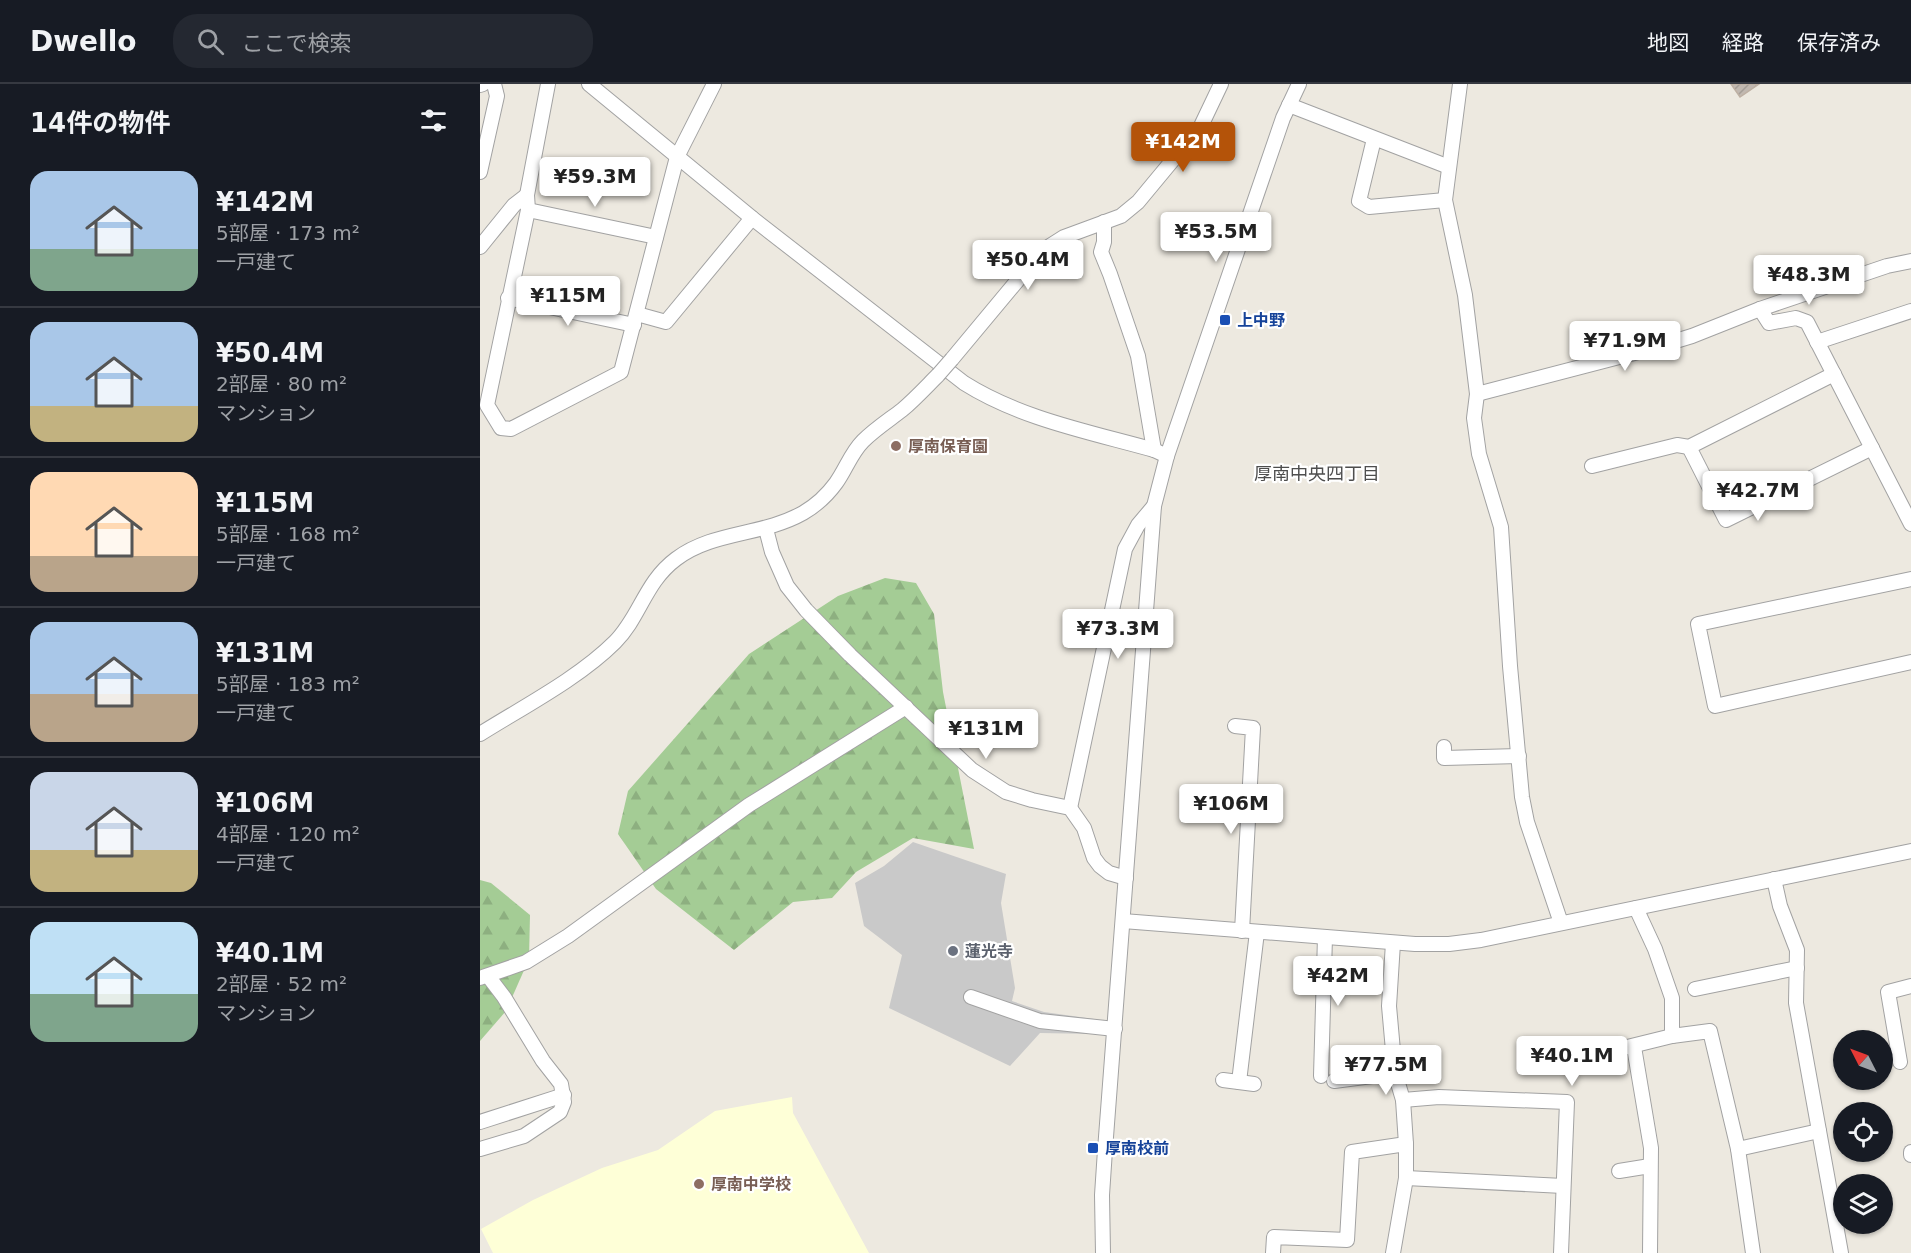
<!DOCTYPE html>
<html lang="ja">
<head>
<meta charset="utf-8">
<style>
  :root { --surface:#171b24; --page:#242831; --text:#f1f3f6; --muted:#9ea1a6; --line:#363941; --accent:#b45309 }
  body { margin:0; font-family:"DejaVu Sans","Noto Sans JP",sans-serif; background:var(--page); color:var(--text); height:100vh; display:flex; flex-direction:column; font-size:22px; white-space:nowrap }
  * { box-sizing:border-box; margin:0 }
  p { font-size:20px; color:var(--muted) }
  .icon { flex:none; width:33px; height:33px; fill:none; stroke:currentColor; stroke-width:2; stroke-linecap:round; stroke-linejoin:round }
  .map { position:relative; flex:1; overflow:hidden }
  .drawer { display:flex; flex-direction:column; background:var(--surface); width:480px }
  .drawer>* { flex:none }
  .needle { width:39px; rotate:312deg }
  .controls { position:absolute; left:1353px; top:946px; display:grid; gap:12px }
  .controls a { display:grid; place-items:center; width:60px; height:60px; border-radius:50%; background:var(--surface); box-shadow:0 2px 4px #0004; font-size:30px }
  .price { position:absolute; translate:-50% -51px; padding:0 14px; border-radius:6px; background:#fff; color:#222; font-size:20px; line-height:39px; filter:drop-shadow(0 2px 3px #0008) }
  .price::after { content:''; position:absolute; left:50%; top:36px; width:18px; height:14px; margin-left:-9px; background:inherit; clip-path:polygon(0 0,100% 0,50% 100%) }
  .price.current { background:var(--accent); color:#fff }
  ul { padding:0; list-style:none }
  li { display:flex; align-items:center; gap:18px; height:150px; padding:0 30px }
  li+li { border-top:2px solid var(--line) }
  li span { display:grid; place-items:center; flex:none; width:168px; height:120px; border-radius:18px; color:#555 }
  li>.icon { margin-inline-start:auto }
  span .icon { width:72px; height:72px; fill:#fffc; stroke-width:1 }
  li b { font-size:26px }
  h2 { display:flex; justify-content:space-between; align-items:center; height:72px; padding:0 30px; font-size:26px }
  header { display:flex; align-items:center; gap:36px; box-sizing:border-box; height:84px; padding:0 30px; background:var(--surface); border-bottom:2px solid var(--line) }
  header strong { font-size:28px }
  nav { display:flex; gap:33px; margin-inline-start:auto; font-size:21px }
  .search { width:420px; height:54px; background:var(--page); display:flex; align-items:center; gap:15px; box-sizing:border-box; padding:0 21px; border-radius:24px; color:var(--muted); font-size:22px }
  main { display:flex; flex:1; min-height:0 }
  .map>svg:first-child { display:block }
  .education { fill:#feffd7 }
  .religious { fill:#c9c9c9 }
  .forest { fill:url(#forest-firs) }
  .building { fill:url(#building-hatch); stroke:#beb0a3; stroke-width:1.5 }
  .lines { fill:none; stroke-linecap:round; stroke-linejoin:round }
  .minor-casing { stroke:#a2a2a2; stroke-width:16 }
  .minor { stroke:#fff; stroke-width:14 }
  .minor-bridge-casing { stroke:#a2a2a2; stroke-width:16; stroke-linecap:butt }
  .minor-bridge { stroke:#fff; stroke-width:14 }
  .transit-dot { fill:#1a4fb4; stroke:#fff; stroke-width:2 }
  .education-dot { fill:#8d6e63; stroke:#fff; stroke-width:2 }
  .worship-dot { fill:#6b7280; stroke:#fff; stroke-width:2 }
  .labels { text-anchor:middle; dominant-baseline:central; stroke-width:4.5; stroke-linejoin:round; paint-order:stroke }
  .transit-label { font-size:16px; font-weight:bold; fill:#164399; stroke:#fff; text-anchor:start }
  .education-label { font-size:16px; font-weight:bold; fill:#785e54; stroke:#fff; text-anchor:start }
  .worship-label { font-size:16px; font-weight:bold; fill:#5b616d; stroke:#fff; text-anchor:start }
  .neighbourhood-label { font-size:18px; fill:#4e4e4e; stroke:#fff }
</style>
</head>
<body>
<header>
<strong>Dwello</strong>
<div class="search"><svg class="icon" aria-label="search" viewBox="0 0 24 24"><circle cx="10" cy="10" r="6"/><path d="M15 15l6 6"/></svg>ここで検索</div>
<nav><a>地図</a><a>経路</a><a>保存済み</a></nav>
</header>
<main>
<section class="drawer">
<h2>14件の物件<svg class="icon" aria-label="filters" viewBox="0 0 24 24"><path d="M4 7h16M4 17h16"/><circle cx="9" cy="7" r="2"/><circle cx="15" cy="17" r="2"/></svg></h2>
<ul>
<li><span style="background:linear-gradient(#a9c7e8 65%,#7fa58c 0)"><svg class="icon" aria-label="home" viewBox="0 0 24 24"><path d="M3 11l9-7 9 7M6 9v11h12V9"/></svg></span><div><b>¥142M</b><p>5部屋 · 173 m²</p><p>一戸建て</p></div></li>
<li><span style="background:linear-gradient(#a9c7e8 70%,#c2b280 0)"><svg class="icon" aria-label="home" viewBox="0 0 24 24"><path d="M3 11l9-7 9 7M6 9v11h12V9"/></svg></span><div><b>¥50.4M</b><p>2部屋 · 80 m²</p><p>マンション</p></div></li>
<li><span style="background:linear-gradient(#ffd9b3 70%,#b9a48a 0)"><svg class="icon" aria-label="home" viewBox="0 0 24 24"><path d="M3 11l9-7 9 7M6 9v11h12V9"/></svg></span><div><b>¥115M</b><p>5部屋 · 168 m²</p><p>一戸建て</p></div></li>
<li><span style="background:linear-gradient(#a9c7e8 60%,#b9a48a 0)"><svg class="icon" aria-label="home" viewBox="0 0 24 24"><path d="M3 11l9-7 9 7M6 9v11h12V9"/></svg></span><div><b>¥131M</b><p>5部屋 · 183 m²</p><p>一戸建て</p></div></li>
<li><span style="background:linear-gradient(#c9d6e8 65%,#c2b280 0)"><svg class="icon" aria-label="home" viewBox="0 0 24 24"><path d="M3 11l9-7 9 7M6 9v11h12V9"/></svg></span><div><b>¥106M</b><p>4部屋 · 120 m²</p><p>一戸建て</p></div></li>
<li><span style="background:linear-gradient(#bfe0f5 60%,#7fa58c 0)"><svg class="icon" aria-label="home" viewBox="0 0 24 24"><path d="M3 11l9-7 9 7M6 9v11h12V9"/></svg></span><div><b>¥40.1M</b><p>2部屋 · 52 m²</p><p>マンション</p></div></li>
</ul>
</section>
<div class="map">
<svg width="1431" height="1169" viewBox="0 0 1431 1169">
  <defs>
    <pattern id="forest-firs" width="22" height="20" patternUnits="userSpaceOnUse" patternTransform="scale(1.5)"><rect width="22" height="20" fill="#a4cc95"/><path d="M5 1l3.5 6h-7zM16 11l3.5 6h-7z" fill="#8daf80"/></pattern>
    <pattern id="building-hatch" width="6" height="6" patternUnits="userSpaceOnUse" patternTransform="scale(1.5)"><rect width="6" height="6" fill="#c1b8b0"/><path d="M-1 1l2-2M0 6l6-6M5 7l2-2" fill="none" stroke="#a59e97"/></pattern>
  </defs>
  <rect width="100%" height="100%" fill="#ede9e0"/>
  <path class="education" d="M312,1013L313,1029L389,1169H13L1,1145L53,1116L122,1084L178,1066L235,1027Z"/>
  <path class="religious" d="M433,758L526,790L521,819L535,904L532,917L564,928L614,935L613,950L560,949L530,982L409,924L422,871L384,842L375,799L404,782Z"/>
  <g class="forest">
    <path d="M405,494L436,499L454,530L463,608L494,765L433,754L376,788L352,814L313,818L254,866L176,805L138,750L148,707L269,570L358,512Z"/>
    <path d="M0,796L11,799L50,831L49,875L26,927L0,957Z"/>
  </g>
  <path class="building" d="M1251,0H1279L1260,13Z"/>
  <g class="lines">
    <defs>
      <g id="minor">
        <path d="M68,0L47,111L48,126L7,321L21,344L31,345L141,288L197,73L234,0"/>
        <path d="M109,0L272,134L484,299C541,335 610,348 674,366L687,372"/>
        <path d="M980,0L965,116L985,211L997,310L994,334L999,370L1021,443L1030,582L1042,713L1047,738L1081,839"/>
        <path d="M0,1L3,0"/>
        <path d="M809,21L969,83"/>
        <path d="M894,55L879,117L889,123L965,116"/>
        <path d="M0,88L17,12L14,0"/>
        <path d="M48,126L176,153"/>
        <path d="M624,138V158L621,168L630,190L658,272L674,366"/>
        <path d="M0,163L34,121L47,111"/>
        <path d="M28,214L154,241"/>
        <path d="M1280,225L1289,239L1316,234L1327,238L1431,440"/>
        <path d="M157,230L186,238L272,134"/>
        <path d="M1337,258L1431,227"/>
        <path d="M472,275L562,167L584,153L641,132L658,118L721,42L741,0"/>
        <path d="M997,310L1166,266L1212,252L1280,225L1407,182L1431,177"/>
        <path d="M1209,363L1246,436L1392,364"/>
        <path d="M1112,382L1197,361L1209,363L1354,290"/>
        <path d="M286,445L292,468L307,502L326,526L370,571L492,686L526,708L552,716L590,724L604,744L614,774L620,782L629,789L646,794"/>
        <path d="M1431,495L1218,540L1235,622L1431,578"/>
        <path d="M755,642L773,644L762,847"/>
        <path d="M0,650C43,623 99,594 135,558C160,533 165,498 196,475C233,447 282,452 323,429C335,422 348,410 356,399C366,385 371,369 383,357C395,345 409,336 422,326C435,315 446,303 458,291"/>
        <path d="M964,663V674L1039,672"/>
        <path d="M590,724L645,465L658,441L674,422"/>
        <path d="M1294,795L1300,822L1317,866L1316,919L1361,1169"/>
        <path d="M1156,824L1175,865L1192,914V952L1230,947L1258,1065L1273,1169"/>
        <path d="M643,837L935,860H969L1001,856L1431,767"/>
        <path d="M0,894L46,878L88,852L269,721L426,623"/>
        <path d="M1215,905L1317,884"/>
        <path d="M491,913L560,937L635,945"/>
        <path d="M1154,963L1171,1064L1170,1169"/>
        <path d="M1127,968L1192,952"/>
        <path d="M1420,978L1408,908L1431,902"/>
        <path d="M841,992L845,853"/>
        <path d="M743,996L774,1000"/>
        <path d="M854,997L915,989"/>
        <path d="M759,998L777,848"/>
        <path d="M923,1016L959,1013L1087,1018L1081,1169"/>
        <path d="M0,1038L84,1011"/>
        <path d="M0,1065L44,1052L80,1028L84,1018L81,1000L63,977L24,913L8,892"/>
        <path d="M1258,1065L1339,1047"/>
        <path d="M1431,1068V1071"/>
        <path d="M1139,1087L1170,1082"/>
        <path d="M926,1094L1083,1102"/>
        <path d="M623,1169L622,1111L625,1066L674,422L687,372L803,34L819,0"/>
        <path d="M793,1169L794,1153L867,1156L872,1068L926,1060"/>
        <path d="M913,1169L926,1094V1060L923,1016L915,989L909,922L913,859"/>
      </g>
    </defs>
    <use href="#minor" class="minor-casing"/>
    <use href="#minor" class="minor"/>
    <defs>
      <path id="minor-bridge" d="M458,291L472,275"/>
    </defs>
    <use href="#minor-bridge" class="minor-bridge-casing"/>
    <use href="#minor-bridge" class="minor-bridge"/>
  </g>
  <g class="transit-dot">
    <rect x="739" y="230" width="12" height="12" rx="3"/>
    <rect x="607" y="1058" width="12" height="12" rx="3"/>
  </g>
  <g class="education-dot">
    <circle cx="416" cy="362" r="6"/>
    <circle cx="219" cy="1100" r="6"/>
  </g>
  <circle class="worship-dot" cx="473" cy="867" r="6"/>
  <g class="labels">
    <g class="transit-label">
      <text x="757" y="236">上中野</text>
      <text x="625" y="1064">厚南校前</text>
    </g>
    <g class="education-label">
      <text x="428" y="362">厚南保育園</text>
      <text x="231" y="1100">厚南中学校</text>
    </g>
    <g class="worship-label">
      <text x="485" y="867">蓮光寺</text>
    </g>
    <g class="neighbourhood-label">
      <text x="837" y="389">厚南中央四丁目</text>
    </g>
  </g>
</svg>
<div class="controls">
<a><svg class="needle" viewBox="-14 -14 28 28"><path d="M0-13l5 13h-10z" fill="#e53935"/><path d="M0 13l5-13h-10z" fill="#9ea1a6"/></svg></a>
<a><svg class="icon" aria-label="locate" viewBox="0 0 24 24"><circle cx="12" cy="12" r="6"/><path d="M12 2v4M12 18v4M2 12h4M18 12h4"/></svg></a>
<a><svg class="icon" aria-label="layers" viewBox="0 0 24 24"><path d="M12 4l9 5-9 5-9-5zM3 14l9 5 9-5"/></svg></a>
</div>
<b class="price current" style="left:703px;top:89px">¥142M</b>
<b class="price" style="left:115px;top:124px">¥59.3M</b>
<b class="price" style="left:736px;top:179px">¥53.5M</b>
<b class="price" style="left:548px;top:207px">¥50.4M</b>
<b class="price" style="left:1329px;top:222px">¥48.3M</b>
<b class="price" style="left:88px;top:243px">¥115M</b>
<b class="price" style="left:1145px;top:288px">¥71.9M</b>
<b class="price" style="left:1278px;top:438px">¥42.7M</b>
<b class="price" style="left:638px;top:576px">¥73.3M</b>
<b class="price" style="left:506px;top:676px">¥131M</b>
<b class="price" style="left:751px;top:751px">¥106M</b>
<b class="price" style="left:858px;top:923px">¥42M</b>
<b class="price" style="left:1092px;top:1003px">¥40.1M</b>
<b class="price" style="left:906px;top:1012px">¥77.5M</b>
</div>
</main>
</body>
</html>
